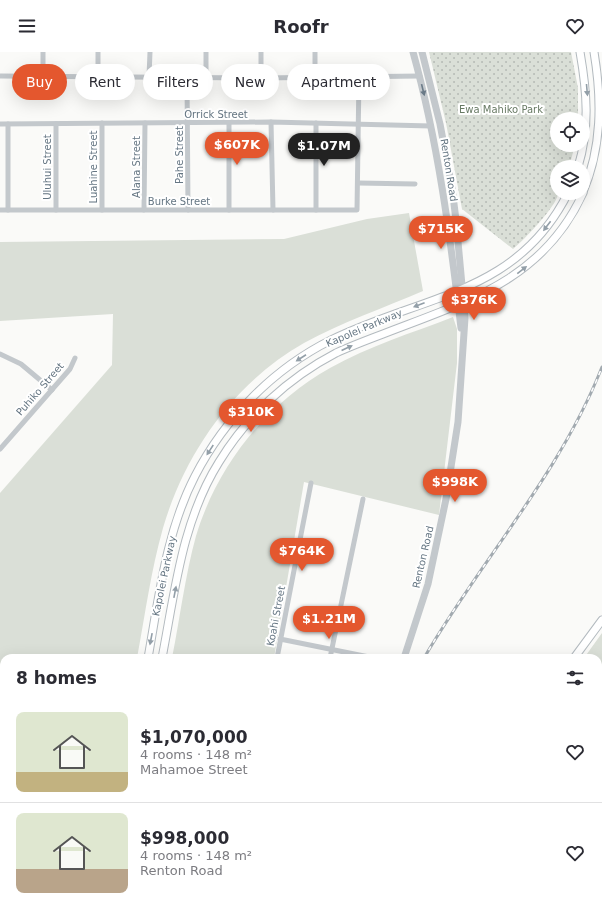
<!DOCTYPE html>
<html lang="en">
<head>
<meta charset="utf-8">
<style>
  :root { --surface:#fff; --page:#f7f7f7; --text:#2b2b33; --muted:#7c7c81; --line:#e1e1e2; --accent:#e4572e }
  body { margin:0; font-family:"DejaVu Sans",sans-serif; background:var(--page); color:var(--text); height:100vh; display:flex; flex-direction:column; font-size:15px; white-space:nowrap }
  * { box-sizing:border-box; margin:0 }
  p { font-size:13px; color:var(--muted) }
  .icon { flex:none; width:22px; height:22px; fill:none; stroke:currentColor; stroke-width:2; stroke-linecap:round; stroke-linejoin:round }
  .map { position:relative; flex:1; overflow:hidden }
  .panel { position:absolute; left:0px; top:602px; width:602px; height:256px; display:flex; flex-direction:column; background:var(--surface); border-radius:12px 12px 0 0; box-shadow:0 4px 16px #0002 }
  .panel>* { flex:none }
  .banner { position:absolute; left:12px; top:12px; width:400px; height:36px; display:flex; gap:8px }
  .buttons { position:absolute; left:550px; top:60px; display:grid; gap:8px }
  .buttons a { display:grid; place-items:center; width:40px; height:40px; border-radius:50%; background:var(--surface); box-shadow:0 4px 16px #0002; font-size:20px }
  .price { position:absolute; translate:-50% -34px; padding:0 9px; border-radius:14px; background:var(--accent); color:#fff; font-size:13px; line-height:26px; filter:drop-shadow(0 1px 2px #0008) }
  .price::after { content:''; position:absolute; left:50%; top:24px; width:12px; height:9px; margin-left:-6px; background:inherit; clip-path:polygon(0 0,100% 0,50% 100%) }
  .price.selected { background:#222; color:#fff }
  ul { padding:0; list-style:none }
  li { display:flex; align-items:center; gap:12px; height:100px; padding:0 16px }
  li+li { border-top:1px solid var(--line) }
  li span { display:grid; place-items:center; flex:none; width:112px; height:80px; border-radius:8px; color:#555 }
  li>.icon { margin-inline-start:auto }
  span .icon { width:48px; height:48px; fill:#fffc; stroke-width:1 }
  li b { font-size:17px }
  h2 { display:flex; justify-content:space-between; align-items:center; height:48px; padding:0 16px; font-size:17px }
  .tag { padding:0 14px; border-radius:18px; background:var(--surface); box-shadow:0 4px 16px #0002; font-size:14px; line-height:36px }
  .tag.selected { background:var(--accent); color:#fff }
  header { display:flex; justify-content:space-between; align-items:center; height:52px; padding:0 16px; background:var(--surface); font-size:18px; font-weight:700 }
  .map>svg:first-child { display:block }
  .built { fill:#e8e9e9 }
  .green { fill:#dadfd7 }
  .park { fill:url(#park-dots) }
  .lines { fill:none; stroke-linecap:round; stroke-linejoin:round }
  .secondary-casing { stroke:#b3babf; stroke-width:9 }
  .minor { stroke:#c3c8cc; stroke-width:5 }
  .tertiary { stroke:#c3c8cc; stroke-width:7 }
  .secondary { stroke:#fff; stroke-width:7 }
  .rail-casing { stroke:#a2aab0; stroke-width:3 }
  .rail { stroke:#fff; stroke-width:1.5; stroke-dasharray:4.5; stroke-linecap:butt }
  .oneway { fill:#6a7a87 }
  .oneway2 { fill:#939fa8 }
  .labels { text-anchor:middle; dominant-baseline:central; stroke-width:4; stroke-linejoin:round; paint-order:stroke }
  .park-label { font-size:10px; fill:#687a64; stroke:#fff }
  .street-label { font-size:10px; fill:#657683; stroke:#fff }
</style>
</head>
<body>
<header><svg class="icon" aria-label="menu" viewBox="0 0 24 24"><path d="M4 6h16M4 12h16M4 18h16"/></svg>Roofr<svg class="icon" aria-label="heart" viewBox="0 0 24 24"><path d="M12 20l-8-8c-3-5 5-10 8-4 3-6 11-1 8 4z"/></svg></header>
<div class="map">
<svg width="602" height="858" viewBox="0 0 602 858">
  <defs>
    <pattern id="park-dots" width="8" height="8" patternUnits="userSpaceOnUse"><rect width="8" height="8" fill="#dadfd7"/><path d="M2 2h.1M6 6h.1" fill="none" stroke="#b4b9b4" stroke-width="1.8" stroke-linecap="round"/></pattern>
  </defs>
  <rect width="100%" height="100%" fill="#fafaf8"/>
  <g class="built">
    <path d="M602,598V858H402L405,854H598V606Z"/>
    <path d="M114,854H207L219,858H114Z"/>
  </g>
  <g class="green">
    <path d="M409,161L423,239C384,256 342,270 304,291C235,330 185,400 163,476C151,518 145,563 137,606H4V766L0,768V441L112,313L113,262L0,269V190L284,187L367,167Z"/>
    <path d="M453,265L457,277V311L439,463L304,430L274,606H172C180,566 185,524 196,484C217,414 266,352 330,316C369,294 412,281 453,265Z"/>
    <path d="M602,581V647L598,646V606H584Z"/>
    <path d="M4,811V854H38L0,858V813Z"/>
    <path d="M207,854H317L316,858H219Z"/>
  </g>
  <path class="park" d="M429,0H571L578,36V67H557V93H575L569,115H557C557,123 559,136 558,142C556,155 524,188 513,197L462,157L446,71Z"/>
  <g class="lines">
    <defs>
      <g id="secondary">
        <path d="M578,115C590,76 587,40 580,0"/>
        <path d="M583,140C602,95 602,48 594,0"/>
        <path d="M148,606C159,545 166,480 195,424C225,366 273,317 331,288C422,243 517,243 568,141"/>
        <path d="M162,606C175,539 182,469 219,410C247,364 288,326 336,301C351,294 367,288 383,282C465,250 543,229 583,141"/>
        <path d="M574,606L602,568"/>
        <path d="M0,784L4,783"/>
        <path d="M0,802L4,800"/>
        <path d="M388,858L391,854"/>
      </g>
    </defs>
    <use href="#secondary" class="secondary-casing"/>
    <g class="minor">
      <path d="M43,0V24"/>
      <path d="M261,0V26"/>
      <path d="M0,24L261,26L420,24"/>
      <path d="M98,25V0"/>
      <path d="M149,25L150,0"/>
      <path d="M187,25L188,158"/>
      <path d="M206,25V0"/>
      <path d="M315,26V0"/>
      <path d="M271,70L273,158"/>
      <path d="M102,71V158"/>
      <path d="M229,71V158"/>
      <path d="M316,71V158"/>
      <path d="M0,72L271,70L431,74"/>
      <path d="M56,72V158"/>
      <path d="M358,131L415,132"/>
      <path d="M0,158H357L359,25"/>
      <path d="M8,158V72"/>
      <path d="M144,158L145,71"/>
      <path d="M0,302L21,312L52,338"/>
      <path d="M0,397L70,317L75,306"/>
      <path d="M280,587L374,606"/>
      <path d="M277,606L311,431"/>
      <path d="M330,606L363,447"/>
      <path d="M101,854L106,858"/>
      <path d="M71,858L89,854"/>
    </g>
    <g class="tertiary">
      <path d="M413,0C438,90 450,183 461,276"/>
      <path d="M404,606L428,532L446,447L458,370L465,266L456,168L452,136L440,72L422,0"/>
    </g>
    <use href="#secondary" class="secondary"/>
    <defs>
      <g id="rail">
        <path d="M424,606C481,508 560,422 602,315"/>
        <path d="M328,858L330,854"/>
        <path d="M337,858L339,854"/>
        <path d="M343,858L346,854"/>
        <path d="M356,858L359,854"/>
      </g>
    </defs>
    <use href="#rail" class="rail-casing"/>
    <use href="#rail" class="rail"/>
  </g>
  <defs><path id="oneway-solid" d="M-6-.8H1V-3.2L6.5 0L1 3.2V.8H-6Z"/></defs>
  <use class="oneway" href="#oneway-solid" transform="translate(423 38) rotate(76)"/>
  <g class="oneway2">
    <use href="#oneway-solid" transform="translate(587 38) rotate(85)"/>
    <use href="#oneway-solid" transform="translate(547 174) rotate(127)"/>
    <use href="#oneway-solid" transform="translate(522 218) rotate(-38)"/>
    <use href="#oneway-solid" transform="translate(419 253) rotate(159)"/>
    <use href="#oneway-solid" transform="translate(347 296) rotate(-25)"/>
    <use href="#oneway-solid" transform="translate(301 306) rotate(147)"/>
    <use href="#oneway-solid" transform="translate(210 398) rotate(123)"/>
    <use href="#oneway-solid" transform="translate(175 540) rotate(-79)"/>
    <use href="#oneway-solid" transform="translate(151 587) rotate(101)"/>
  </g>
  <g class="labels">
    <g class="park-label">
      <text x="501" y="57">Ewa Mahiko Park</text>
    </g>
    <g class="street-label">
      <text x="216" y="62">Orrick Street</text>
      <text transform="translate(179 103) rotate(-90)">Pahe Street</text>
      <text transform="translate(47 115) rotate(-90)">Uluhui Street</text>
      <text transform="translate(93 115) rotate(-90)">Luahine Street</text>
      <text transform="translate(136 115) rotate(-90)">Alana Street</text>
      <text transform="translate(449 118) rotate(81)">Renton Road</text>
      <text x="179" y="149">Burke Street</text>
      <text transform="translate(364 276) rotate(-23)">Kapolei Parkway</text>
      <text transform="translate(40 337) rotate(-49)">Puhiko Street</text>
      <text transform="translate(423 505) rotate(-77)">Renton Road</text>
      <text transform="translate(164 524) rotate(-78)">Kapolei Parkway</text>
      <text transform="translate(276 564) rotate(-79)">Koahi Street</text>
    </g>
  </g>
</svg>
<div class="buttons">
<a><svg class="icon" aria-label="locate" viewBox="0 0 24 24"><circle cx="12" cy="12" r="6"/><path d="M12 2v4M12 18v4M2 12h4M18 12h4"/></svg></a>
<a><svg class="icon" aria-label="layers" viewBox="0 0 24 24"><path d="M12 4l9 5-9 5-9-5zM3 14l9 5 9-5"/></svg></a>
</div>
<b class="price" style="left:237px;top:114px">$607K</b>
<b class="price selected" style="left:324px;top:115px">$1.07M</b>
<b class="price" style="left:441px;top:198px">$715K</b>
<b class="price" style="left:474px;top:269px">$376K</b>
<b class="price" style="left:251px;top:381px">$310K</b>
<b class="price" style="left:455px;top:451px">$998K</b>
<b class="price" style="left:302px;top:520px">$764K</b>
<b class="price" style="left:329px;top:588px">$1.21M</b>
<div class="banner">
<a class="tag selected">Buy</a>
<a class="tag">Rent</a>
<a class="tag">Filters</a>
<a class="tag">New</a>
<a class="tag">Apartment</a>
</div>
<section class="panel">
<h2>8 homes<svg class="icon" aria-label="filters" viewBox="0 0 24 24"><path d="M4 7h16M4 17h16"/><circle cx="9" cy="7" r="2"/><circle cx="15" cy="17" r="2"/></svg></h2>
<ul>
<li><span style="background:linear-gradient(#dfe7d0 75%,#c2b280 0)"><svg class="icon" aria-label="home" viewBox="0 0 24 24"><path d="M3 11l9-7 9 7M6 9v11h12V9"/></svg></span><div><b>$1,070,000</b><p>4 rooms · 148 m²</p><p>Mahamoe Street</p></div><svg class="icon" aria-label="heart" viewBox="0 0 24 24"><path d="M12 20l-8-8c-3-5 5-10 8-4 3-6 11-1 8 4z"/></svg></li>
<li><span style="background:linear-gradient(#dfe7d0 70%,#b9a48a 0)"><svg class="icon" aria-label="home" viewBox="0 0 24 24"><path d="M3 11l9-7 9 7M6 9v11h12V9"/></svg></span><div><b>$998,000</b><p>4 rooms · 148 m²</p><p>Renton Road</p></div><svg class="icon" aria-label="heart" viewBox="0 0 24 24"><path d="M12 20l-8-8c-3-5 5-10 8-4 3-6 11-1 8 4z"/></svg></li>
</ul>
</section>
</div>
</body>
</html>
